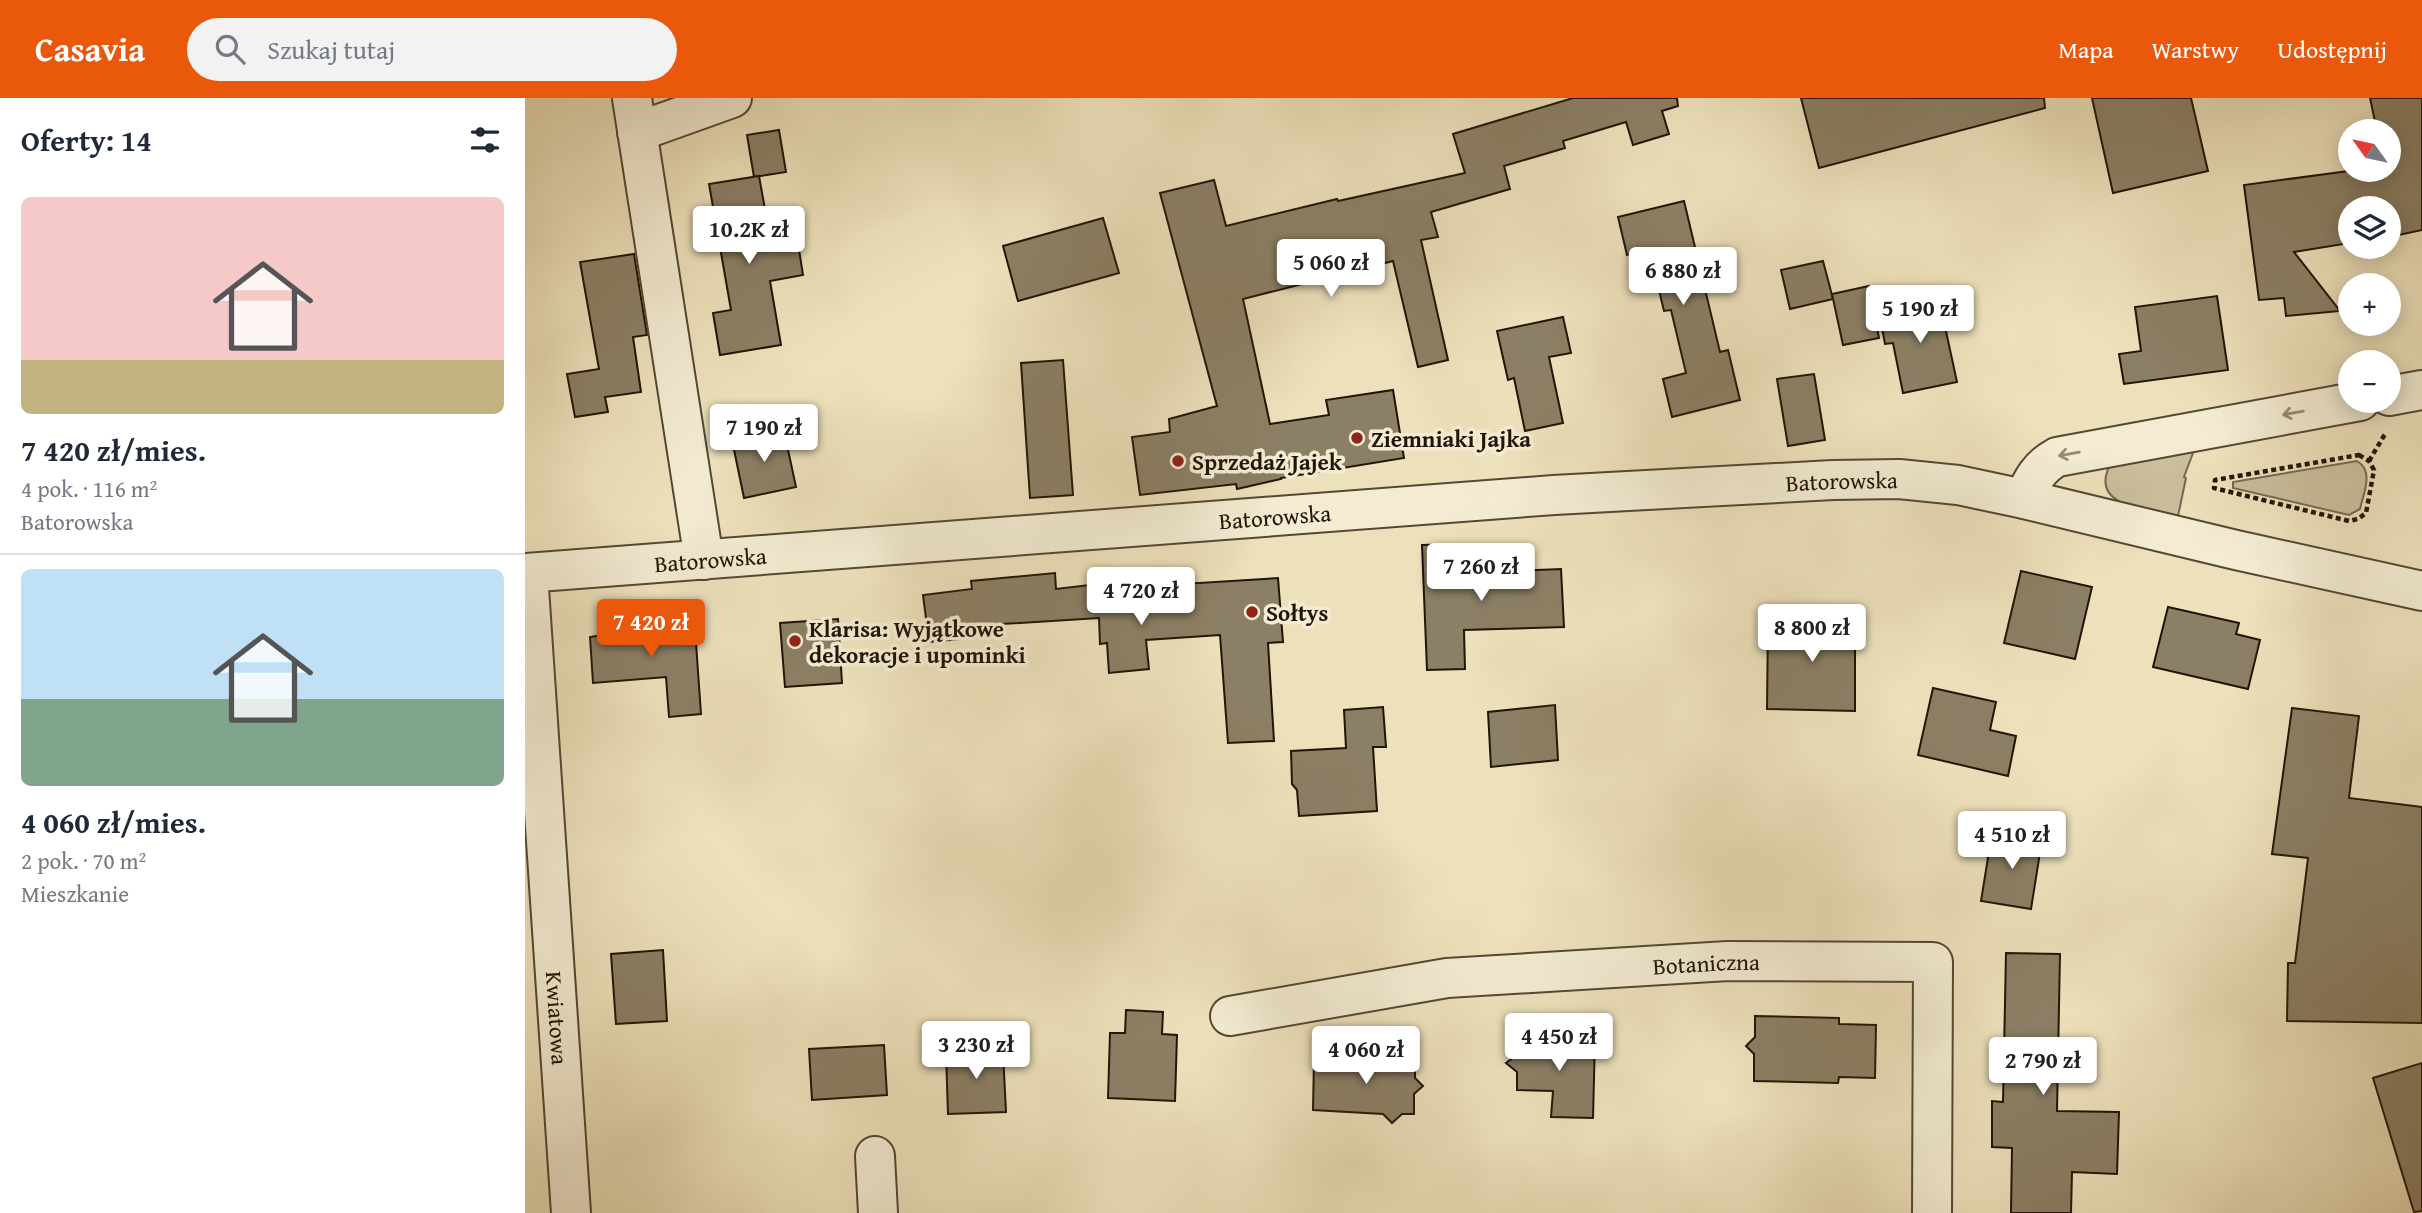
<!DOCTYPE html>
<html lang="pl">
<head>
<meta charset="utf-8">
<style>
  :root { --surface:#fff; --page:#f2f2f3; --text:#1f2937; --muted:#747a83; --line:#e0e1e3; --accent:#ea580c }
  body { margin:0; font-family:"Gentium Book Plus",serif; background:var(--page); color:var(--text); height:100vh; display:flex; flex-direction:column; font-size:26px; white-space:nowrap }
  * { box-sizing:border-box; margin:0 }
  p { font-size:23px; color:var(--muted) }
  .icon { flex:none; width:38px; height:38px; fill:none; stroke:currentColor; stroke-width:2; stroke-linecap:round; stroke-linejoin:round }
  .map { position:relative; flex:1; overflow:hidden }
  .drawer { display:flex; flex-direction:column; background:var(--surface); width:525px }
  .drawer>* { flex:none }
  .needle { width:46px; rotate:303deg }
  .tools { position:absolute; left:1813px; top:21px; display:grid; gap:14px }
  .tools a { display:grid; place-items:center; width:63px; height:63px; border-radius:50%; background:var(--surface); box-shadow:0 4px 18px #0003; font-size:35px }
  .price { position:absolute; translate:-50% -60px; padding:0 16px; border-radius:7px; background:#fff; color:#222; font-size:23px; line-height:46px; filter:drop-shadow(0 2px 4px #0008) }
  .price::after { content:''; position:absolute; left:50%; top:42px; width:21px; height:16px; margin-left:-10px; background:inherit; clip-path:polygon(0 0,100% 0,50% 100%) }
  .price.on { background:var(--accent); color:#fff }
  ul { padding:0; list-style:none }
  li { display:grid; align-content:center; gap:14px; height:371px; padding:0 21px }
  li+li { border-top:2px solid var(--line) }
  li span { display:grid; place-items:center; height:217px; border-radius:10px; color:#555 }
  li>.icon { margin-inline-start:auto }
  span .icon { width:126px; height:126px; fill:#fffc; stroke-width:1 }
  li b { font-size:30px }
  h2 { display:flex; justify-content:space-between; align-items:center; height:84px; padding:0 21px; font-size:30px }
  header { display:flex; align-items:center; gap:42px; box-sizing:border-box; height:98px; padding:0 35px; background:var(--accent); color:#fff }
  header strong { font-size:33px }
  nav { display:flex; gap:38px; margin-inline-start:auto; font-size:24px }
  .search { width:490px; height:63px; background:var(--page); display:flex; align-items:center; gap:18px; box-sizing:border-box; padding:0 24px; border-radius:38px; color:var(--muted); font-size:26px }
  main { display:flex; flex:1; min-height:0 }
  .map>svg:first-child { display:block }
  .green { fill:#cabe9c; stroke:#756a52; stroke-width:2 }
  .building { fill:#8b7f65; stroke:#201507; stroke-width:2 }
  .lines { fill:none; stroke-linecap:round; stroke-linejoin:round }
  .minor-casing { stroke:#534834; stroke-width:42 }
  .path { stroke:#201507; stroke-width:4.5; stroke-dasharray:5 3.5; stroke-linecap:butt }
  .minor { stroke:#f3ecd3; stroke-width:38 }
  .oneway { stroke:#948b77 }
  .poi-dot { fill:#8f2418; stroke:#f3ecd3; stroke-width:2.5 }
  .labels { text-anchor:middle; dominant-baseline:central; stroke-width:7; stroke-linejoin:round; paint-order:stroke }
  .poi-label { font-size:23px; font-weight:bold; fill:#201507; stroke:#f3ecd3; text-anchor:start }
  .street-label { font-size:23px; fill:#201507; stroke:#f3ecd3 }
</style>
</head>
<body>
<header>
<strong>Casavia</strong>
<div class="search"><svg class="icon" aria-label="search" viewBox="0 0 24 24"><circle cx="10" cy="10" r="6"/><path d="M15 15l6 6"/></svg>Szukaj tutaj</div>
<nav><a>Mapa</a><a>Warstwy</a><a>Udostępnij</a></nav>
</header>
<main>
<section class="drawer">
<h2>Oferty: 14<svg class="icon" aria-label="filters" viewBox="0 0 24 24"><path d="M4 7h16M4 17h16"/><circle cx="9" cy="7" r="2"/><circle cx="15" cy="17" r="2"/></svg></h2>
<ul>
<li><span style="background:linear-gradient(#f6c9c9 75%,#c2b280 0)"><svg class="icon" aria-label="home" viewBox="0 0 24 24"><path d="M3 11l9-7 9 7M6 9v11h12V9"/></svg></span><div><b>7 420 zł/mies.</b><p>4 pok. · 116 m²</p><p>Batorowska</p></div></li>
<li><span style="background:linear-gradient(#bfe0f5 60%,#7fa58c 0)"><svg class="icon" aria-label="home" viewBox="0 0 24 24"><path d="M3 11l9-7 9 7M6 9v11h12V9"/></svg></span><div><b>4 060 zł/mies.</b><p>2 pok. · 70 m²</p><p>Mieszkanie</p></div></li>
</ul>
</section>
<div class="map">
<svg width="1897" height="1115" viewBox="0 0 1897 1115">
  <rect width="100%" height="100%" fill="#ede1bb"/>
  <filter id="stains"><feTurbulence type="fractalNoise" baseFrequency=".00286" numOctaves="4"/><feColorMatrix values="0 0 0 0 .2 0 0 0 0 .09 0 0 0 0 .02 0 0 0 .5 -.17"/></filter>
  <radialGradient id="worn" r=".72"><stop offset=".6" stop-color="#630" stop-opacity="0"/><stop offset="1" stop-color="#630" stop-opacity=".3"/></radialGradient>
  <g class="green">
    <path d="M1671,347L1659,379L1661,380L1653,418C1626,412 1565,410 1584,369Z"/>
    <path d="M1832,363C1849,373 1839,394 1835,411L1824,417L1708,390V384Z"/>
  </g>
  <g class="building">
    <path d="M1048,0H1152L1153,8L1137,13L1144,36L1108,47L1101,24L1038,43L1040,50L979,68L985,91L906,114L913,139L896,142L923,262L893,269L868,163L718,201L745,326L804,317L801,302L868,292L879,360L756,380V381L712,391L711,386L615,397L607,339L645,334L644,321L692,308L635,95L689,82L701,128L812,101L813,103L940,75L928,36Z"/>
    <path d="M1276,0H1519L1520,10L1294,70Z"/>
    <path d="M1567,0H1666L1683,73L1588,95Z"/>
    <path d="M1845,0H1897V132L1864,139V110H1825V145L1769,154L1815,213L1761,218L1759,200L1734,202L1719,87L1831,72H1864V33H1852Z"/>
    <path d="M254,32L261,74L229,79L222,37Z"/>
    <path d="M234,78L246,145L272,139L278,177L245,183L256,247L195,257L188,215L206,212L184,86Z"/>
    <path d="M1159,103L1195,254L1203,252L1215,302L1147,319L1138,281L1161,275L1146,212L1139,213L1124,151L1102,157L1093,119Z"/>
    <path d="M578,120L594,175L493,203L478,148Z"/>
    <path d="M109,156L122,237L108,239L116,294L80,299L83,314L50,319L42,276L74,271L55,164Z"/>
    <path d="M1298,163L1308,201L1265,211L1256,172Z"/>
    <path d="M1344,188L1354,240L1318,247L1307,196Z"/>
    <path d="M1692,198L1703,272L1599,286L1594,256L1616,253L1610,209Z"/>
    <path d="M1414,201L1432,284L1378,295L1368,245L1360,246L1354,214Z"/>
    <path d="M1038,219L1046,255L1024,259L1038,325L1000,333L989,280L983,282L972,233Z"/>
    <path d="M538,262L548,397L505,400L496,265Z"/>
    <path d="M1289,276L1300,342L1263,348L1252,281Z"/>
    <path d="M259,333L271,389L219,400L207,342Z"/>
    <path d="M936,446L937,475L1036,471L1039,529L939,532L940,571L902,572L897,447Z"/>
    <path d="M1496,473L1567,489L1550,561L1479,545Z"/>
    <path d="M530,475L531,491L642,478V487L753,480L758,544L743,545L749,643L703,645L695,537L621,542L624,571L584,575L582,545L575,546L574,520L445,528L446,540L404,544L398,497L447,491L446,483Z"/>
    <path d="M1643,509L1714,525L1711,536L1735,542L1723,591L1628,569Z"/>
    <path d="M1310,516L1330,519V613L1242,611L1243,521L1269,522Z"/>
    <path d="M155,520L156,533L170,531L176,616L144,619L141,579L68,585L65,539L77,537L76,526Z"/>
    <path d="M313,521L317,585L260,589L255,525Z"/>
    <path d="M1408,590L1471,604L1465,632L1491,638L1483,678L1393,657Z"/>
    <path d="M1030,607L1033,662L966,669L963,614Z"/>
    <path d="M858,609L861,649H848L852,713L774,718L772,692L767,686L766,653L821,650L819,612Z"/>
    <path d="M1767,610L1834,618L1824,700L1897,709V925L1762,923L1763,865H1770L1783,760L1747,756Z"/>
    <path d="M1467,735L1517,742L1506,811L1456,803Z"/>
    <path d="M138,852L142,923L91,926L86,856Z"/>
    <path d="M1481,855L1535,856L1532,1013L1594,1014L1592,1076L1547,1074L1546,1115H1486L1487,1050L1467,1049V1003L1478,1004Z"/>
    <path d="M601,912L638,914L637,936L652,937L650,1003L583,1000L585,935H600Z"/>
    <path d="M1230,918L1314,920V926L1351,927L1350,980L1314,979L1313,985L1229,983V956L1221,948L1230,939Z"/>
    <path d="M448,933L460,955L478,954L481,1014L423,1016L421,956L439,955Z"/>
    <path d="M993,939L1070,941L1068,1020L1026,1019L1028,993L992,992V974L981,965L993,956Z"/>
    <path d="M359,947L362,997L287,1002L284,951Z"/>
    <path d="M812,959L890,960V980L898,988L889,996V1016H877L867,1025L858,1016L788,1012L789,961H812Z"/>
    <path d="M1897,965V1113L1889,1114L1848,980Z"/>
  </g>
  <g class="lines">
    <defs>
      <g id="minor">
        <path d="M107,0L179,462"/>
        <path d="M112,34L207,0"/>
        <path d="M1864,298L1897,292"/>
        <path d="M1499,401C1507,382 1514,369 1532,359L1835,303"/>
        <path id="s1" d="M0,475L1029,397L1308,382L1374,381L1433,387L1499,401L1711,452L1897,493"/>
        <path id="s2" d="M3,475L46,1115"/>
        <path id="s3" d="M705,918L922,880L1203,863L1408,864L1407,1115"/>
        <path d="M350,1058L353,1115"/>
      </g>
    </defs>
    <use href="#minor" class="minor-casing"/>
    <g class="path">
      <path d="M1834,357L1844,363L1849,372L1841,415L1833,421L1824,423L1689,390L1690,382Z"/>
      <path d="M1844,363L1860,336"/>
    </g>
    <use href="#minor" class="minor"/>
  </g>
  <defs><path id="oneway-shaft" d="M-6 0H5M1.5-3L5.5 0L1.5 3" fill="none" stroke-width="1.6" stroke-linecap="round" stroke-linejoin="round" transform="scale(1.75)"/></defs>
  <g class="oneway">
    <use href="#oneway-shaft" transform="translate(1768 315) rotate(170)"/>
    <use href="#oneway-shaft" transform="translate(1544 356) rotate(170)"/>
  </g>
  <g class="poi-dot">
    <circle cx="832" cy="340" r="7"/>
    <circle cx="653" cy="363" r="7"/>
    <circle cx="727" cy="514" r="7"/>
    <circle cx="270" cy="543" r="7"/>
  </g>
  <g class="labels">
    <g class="poi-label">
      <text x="846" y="340">Ziemniaki Jajka</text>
      <text x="667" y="363">Sprzedaż Jajek</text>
      <text x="741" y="514">Sołtys</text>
      <text x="284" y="530">Klarisa: Wyjątkowe<tspan x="284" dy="26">dekoracje i upominki</tspan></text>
    </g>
    <g class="street-label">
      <text stroke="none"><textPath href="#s1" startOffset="1320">Batorowska</textPath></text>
      <text stroke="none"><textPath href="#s1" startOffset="752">Batorowska</textPath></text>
      <text stroke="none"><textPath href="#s1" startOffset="186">Batorowska</textPath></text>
      <text stroke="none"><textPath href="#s3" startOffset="480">Botaniczna</textPath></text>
      <text stroke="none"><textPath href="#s2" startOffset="446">Kwiatowa</textPath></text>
    </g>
  </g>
  <rect width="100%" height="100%" filter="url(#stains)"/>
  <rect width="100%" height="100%" fill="url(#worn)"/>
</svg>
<div class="tools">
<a><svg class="needle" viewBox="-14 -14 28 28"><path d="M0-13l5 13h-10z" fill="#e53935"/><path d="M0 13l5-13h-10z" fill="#747a83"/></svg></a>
<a><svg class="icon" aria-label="layers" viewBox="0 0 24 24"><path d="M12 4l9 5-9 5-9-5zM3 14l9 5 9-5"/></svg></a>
<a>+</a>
<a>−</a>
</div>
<b class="price" style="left:224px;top:168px">10.2K zł</b>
<b class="price" style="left:806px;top:201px">5 060 zł</b>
<b class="price" style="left:1158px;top:209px">6 880 zł</b>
<b class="price" style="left:1395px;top:247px">5 190 zł</b>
<b class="price" style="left:239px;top:366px">7 190 zł</b>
<b class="price" style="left:956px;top:505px">7 260 zł</b>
<b class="price" style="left:616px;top:529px">4 720 zł</b>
<b class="price on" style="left:126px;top:561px">7 420 zł</b>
<b class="price" style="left:1287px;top:566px">8 800 zł</b>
<b class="price" style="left:1487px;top:773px">4 510 zł</b>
<b class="price" style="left:1034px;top:975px">4 450 zł</b>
<b class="price" style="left:451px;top:983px">3 230 zł</b>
<b class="price" style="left:841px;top:988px">4 060 zł</b>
<b class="price" style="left:1518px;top:999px">2 790 zł</b>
</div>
</main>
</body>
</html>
